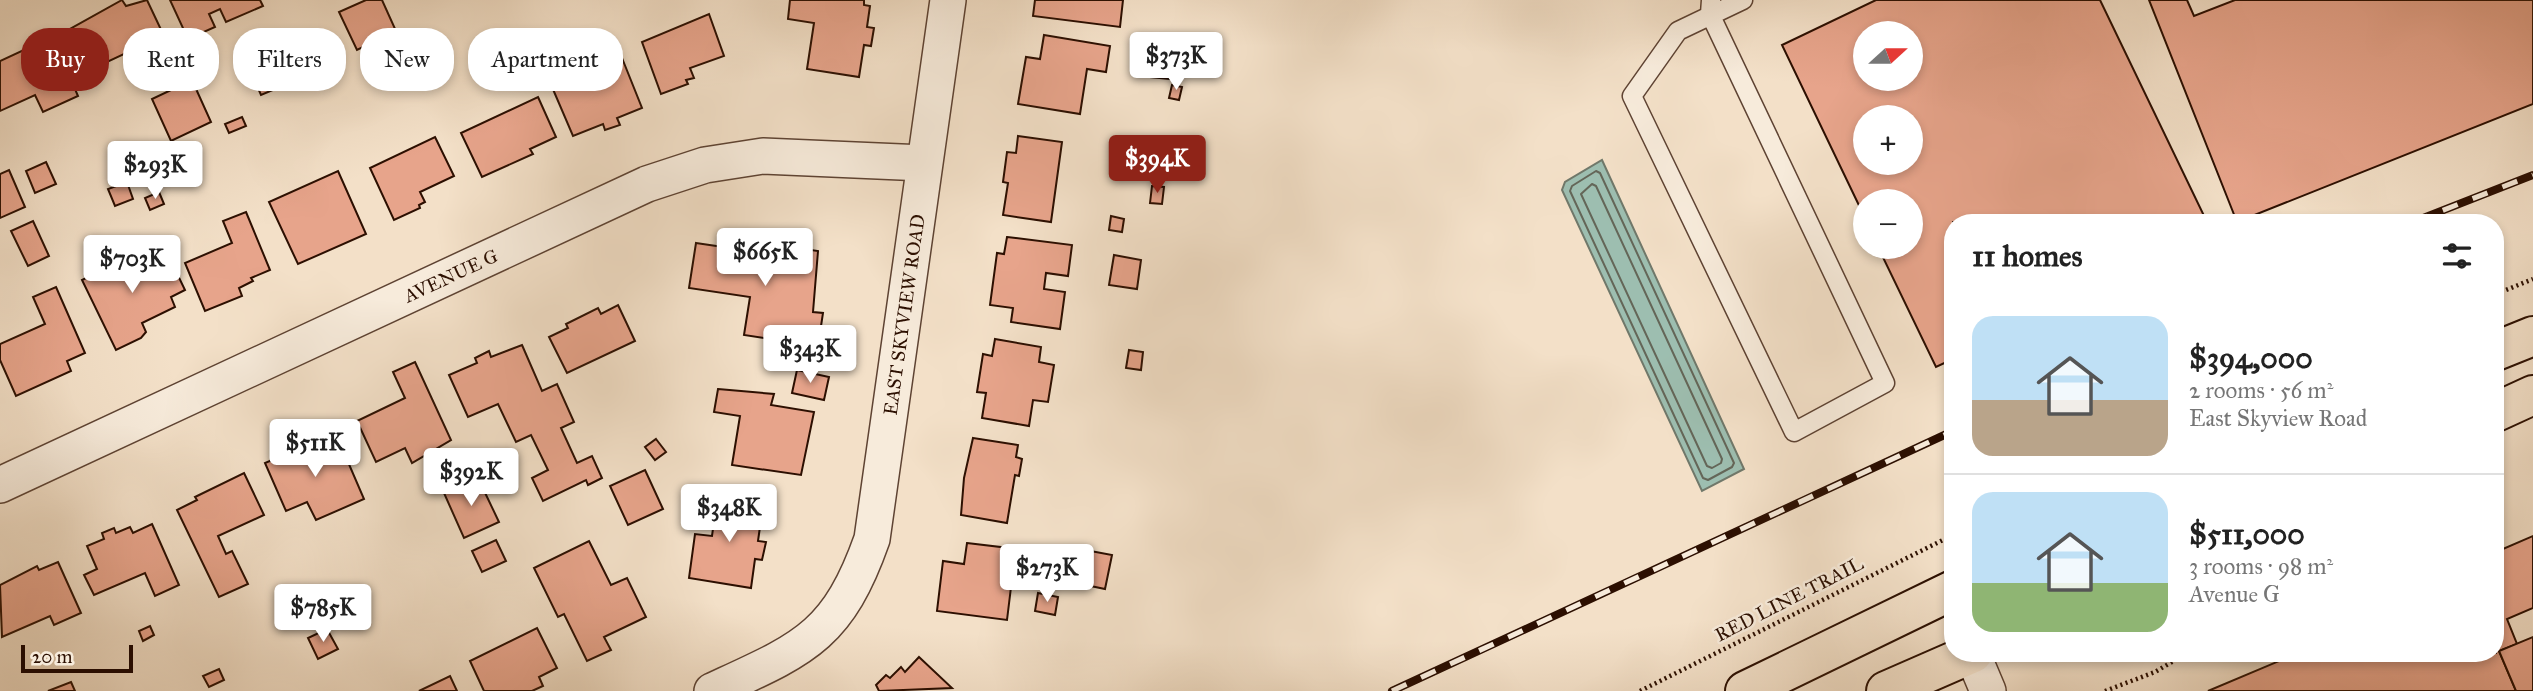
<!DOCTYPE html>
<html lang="en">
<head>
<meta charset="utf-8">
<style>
  :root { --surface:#fff; --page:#f2f2f2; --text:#222; --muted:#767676; --line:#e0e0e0; --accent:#8f2418 }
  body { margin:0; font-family:"IM FELL Great Primer",serif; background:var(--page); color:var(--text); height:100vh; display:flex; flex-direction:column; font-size:26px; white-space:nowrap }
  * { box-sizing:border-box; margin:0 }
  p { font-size:23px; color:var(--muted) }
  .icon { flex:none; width:38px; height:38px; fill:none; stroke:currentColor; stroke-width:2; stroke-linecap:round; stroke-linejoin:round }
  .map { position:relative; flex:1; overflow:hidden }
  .side { position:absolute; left:1944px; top:214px; width:560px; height:448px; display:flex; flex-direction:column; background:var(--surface); border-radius:28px; box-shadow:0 4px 10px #0003 }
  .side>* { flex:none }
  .guide { position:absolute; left:21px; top:28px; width:665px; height:63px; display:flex; gap:14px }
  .needle { width:46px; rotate:69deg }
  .fabs { position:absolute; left:1853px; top:21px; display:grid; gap:14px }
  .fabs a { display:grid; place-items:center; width:70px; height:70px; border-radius:50%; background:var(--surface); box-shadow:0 4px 10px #0003; font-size:35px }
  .scale { position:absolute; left:21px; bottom:18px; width:112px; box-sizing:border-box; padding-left:7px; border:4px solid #2c0f01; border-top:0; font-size:19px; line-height:24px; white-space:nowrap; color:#2c0f01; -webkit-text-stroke:5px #f7ebdb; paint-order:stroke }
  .price { position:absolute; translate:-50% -60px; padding:0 16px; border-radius:7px; background:#fff; color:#222; font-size:23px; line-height:46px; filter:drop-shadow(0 2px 4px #0008) }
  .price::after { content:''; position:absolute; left:50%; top:42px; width:21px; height:16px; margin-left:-10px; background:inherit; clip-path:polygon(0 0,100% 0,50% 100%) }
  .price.on { background:var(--accent); color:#fff }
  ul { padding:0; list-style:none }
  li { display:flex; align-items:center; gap:21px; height:175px; padding:0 28px }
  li+li { border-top:2px solid var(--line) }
  li span { display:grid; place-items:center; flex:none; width:196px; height:140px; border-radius:21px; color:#555 }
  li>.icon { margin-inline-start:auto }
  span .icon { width:84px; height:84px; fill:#fffc; stroke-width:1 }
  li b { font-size:30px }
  h2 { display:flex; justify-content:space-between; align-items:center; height:84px; padding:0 28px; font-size:30px }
  .pill { padding:0 24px; border-radius:28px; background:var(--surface); box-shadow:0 4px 10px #0003; font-size:24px; line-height:63px }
  .pill.on { background:var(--accent); color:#fff }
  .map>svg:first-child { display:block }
  .water { fill:#9dbeb0; stroke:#70786a; stroke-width:2 }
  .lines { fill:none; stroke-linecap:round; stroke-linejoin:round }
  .shore { stroke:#646658; stroke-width:2 }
  .building { fill:#e7a48b; stroke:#2c0f01; stroke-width:2; fill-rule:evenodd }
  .service-casing { stroke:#5e4333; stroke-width:21 }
  .minor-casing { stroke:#5e4333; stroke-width:38 }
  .primary-casing { stroke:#2c0f01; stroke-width:42 }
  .path { stroke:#2c0f01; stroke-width:4.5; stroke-dasharray:2 3.5; stroke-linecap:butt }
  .service { stroke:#f7ebdb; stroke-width:18 }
  .minor { stroke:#f7ebdb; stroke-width:35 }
  .primary { stroke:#f3e0c8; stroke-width:38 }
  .rail-casing { stroke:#2c0f01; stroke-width:8 }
  .rail { stroke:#f7ebdb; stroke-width:5; stroke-dasharray:16; stroke-linecap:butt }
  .labels { text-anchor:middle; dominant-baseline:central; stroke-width:5; stroke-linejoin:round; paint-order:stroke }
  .street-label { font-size:19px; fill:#2c0f01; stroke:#f7ebdb }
</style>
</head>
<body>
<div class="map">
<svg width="2533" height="691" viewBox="0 0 2533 691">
  <rect width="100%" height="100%" fill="#f3e0c8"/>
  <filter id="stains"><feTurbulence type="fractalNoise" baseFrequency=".00286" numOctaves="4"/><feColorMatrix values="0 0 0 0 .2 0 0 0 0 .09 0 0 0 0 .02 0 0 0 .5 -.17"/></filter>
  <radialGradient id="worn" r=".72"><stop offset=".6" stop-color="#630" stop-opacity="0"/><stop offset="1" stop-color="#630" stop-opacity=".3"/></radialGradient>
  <path class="water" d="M1602,160L1744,469L1702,491L1562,190L1565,182Z"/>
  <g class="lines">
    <g class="shore">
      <path d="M1596,171L1600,173L1734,463L1732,467L1708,480L1703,478L1570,191L1572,186Z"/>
      <path d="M1592,184L1596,186L1722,459L1721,463L1712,468L1707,466L1581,194Z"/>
    </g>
  </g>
  <g class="building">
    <path d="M122,0L126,6L147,0L164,36L161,37L164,44L146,53L143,45L90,70L70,29Z"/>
    <path d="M170,0H260L263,6L226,22L220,9L209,14L215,27L188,39Z"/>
    <path d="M366,0H382L396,31L357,50L339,12Z"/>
    <path d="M790,0H864V5L870,6L867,27L874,28L871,46L864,45L859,77L807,69L814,23L788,19Z"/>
    <path d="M1035,0H1123L1120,27L1033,16Z"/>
    <path d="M1876,0H2100L2207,222H1953V359L1936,367L1878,247H1911V201H1866V220L1782,45ZM1866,33H1911V79H1866ZM1866,117H1911V163H1866Z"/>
    <path d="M2149,0H2187L2194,16L2235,0H2533V104L2237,222Z"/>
    <path d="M709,14L724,56L690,68L694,78L686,80L688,84L661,94L642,42Z"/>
    <path d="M1044,35L1110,46L1106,72L1087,69L1080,114L1018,104L1026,57L1040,59Z"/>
    <path d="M286,38L304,77L261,95L244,56Z"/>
    <path d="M314,38L321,57L309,62L301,43Z"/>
    <path d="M55,43L78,96L43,112L35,95L0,111V61L28,48L31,54Z"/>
    <path d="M1142,52L1181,56L1179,80L1140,76Z"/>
    <path d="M620,53L642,108L617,118L620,125L605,130L603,124L573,136L552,87L596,69L594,64Z"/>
    <path d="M192,80L211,122L171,141L152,99Z"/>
    <path d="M1172,85L1182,87L1179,100L1169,98Z"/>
    <path d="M538,97L556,137L530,149L533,154L482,177L461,133Z"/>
    <path d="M242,117L246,126L229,133L225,124Z"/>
    <path d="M1018,136L1062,142L1051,222L1003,215L1008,183L1003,182L1007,152L1016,153Z"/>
    <path d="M435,137L454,176L420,192L425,202L419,205L420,208L394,220L370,168Z"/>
    <path d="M46,162L56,184L35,193L26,171Z"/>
    <path d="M9,170L25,207L0,218V174Z"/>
    <path d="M338,171L366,234L298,264L269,202Z"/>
    <path d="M127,182L133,199L115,206L108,189Z"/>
    <path d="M1152,186L1164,187L1162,204L1150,203Z"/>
    <path d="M159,192L164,204L150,210L145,198Z"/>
    <path d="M246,212L270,270L251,278L253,281L239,288L242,296L205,311L185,263L232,243L223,221Z"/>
    <path d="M1111,216L1124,219L1122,232L1109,230Z"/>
    <path d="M33,221L49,256L28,266L11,231Z"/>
    <path d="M1007,237L1072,245L1068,276L1046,273L1044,289L1065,292L1060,329L1011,322L1013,308L990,305L997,253L1004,254Z"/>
    <path d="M696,243L770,254L772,244L818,251L813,312L823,313L818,346L744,335L750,297L689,288Z"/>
    <path d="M147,248L158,269L172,263L185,290L171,297L175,307L142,323L146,332L141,338L116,350L82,280Z"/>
    <path d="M1114,255L1141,260L1137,289L1109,285Z"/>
    <path d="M56,287L85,353L67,361L71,371L16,396L0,360V344L45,324L33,297Z"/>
    <path d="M618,305L635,341L567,373L549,337L568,328L566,324L598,308L601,314Z"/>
    <path d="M995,339L1041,347L1039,362L1054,365L1048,402L1033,400L1029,426L982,418L986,393L977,392L983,354L992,356Z"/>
    <path d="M522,345L542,391L557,384L574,422L561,428L577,463L592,456L602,478L588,485L586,480L543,501L532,478L548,470L531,435L516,442L498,404L468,417L449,375L477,363L475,358L489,351L491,357Z"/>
    <path d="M1129,350L1143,352L1141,370L1126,368Z"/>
    <path d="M415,362L451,440L412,463L405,448L376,462L357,421L405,398L393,372Z"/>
    <path d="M797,370L829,377L824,400L792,393Z"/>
    <path d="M718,389L774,394L771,405L814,412L801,475L732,465L740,416L714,412Z"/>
    <path d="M973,438L1018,445L1016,457L1022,459L1019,476L1015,475L1007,523L961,515L964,478Z"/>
    <path d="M656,439L666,452L655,460L645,447Z"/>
    <path d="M316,441L319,449L339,441L364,499L316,520L307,502L286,511L265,463Z"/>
    <path d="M645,470L663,509L628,525L610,486Z"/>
    <path d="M244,473L264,515L218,536L226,554L232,551L248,584L219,597L177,510L197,500L195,497Z"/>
    <path d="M478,478L499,522L464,538L444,493Z"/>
    <path d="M718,493L758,499L755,519L761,520L758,541L766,542L762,560L755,559L751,588L689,578L695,534L712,536Z"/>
    <path d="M152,524L179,585L155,596L145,573L94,595L84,575L97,569L87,546L104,539L102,533L114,528L116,533L130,527L133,533Z"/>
    <path d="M2533,536V608L2507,619L2517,644L2499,651L2516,691H2208L2298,653H2496V552Z"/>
    <path d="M496,540L506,561L482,572L472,551Z"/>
    <path d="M589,541L611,585L627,578L646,617L604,637L611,650L587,661L564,614L558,617L534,568Z"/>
    <path d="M967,543L1017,549L1016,557L1028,558L1025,581L1012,579L1007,620L937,611L943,561L964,564Z"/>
    <path d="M1064,546L1112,555L1105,589L1057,579Z"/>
    <path d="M58,562L81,613L54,625L50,616L2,637L0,585L37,566L39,570Z"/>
    <path d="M332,591L335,601L323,606L319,597Z"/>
    <path d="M1038,593L1058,597L1055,615L1035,611Z"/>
    <path d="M150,626L154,635L143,641L139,631Z"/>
    <path d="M537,628L557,668L539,677L543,686L532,691H484L470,661Z"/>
    <path d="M327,629L338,649L318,659L308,638Z"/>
    <path d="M2533,637V691H2516L2499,651Z"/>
    <path d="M919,657L952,688L879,691L876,685L886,675L890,678L901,667L905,672Z"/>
    <path d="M219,669L224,680L209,687L203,676Z"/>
    <path d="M450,676L457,691H419Z"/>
    <path d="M71,682L75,691H48Z"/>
  </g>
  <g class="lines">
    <defs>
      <path id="service" d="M1711,0L1710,14L1885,383L1794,432L1632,96L1678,31L1743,0"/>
      <g id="minor">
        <path id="s1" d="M0,485L647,184L705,165L763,156L924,163"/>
        <path d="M1972,653L1988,691"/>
        <path id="s2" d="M712,691C803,649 837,638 872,539L948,0"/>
      </g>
      <g id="primary">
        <path d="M2496,351L2533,336"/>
        <path d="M2496,412L2533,395"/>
        <path d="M1745,691L1953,590"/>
        <path d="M1886,691L1973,653"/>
      </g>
    </defs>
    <use href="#service" class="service-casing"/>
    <use href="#minor" class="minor-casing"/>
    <use href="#primary" class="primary-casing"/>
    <g class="path">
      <path d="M2496,294L2533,279"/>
      <path d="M1640,691L1953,535"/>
      <path d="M2105,691L2155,672L2187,653"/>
    </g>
    <use href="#service" class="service"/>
    <use href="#minor" class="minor"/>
    <use href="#primary" class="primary"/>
    <defs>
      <g id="rail">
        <path d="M2413,222L2533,175"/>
        <path d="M1392,691L1953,431"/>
      </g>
    </defs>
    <use href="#rail" class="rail-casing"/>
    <use href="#rail" class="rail"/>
  </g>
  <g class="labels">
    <g class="street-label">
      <text stroke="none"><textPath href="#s1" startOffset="497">AVENUE G</textPath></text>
      <text stroke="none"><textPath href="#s2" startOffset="457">EAST SKYVIEW ROAD</textPath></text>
      <text transform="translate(1789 599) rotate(-27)">RED LINE TRAIL</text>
    </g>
  </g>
  <rect width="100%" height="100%" filter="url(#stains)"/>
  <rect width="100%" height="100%" fill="url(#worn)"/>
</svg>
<div class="fabs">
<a><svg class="needle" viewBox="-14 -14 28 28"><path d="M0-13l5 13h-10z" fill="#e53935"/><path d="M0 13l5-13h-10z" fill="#767676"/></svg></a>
<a>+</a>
<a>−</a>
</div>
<div class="scale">20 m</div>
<b class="price" style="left:1176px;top:92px">$373K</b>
<b class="price on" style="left:1157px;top:195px">$394K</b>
<b class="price" style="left:155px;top:201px">$293K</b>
<b class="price" style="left:765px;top:288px">$665K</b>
<b class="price" style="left:132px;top:295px">$703K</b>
<b class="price" style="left:810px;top:385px">$343K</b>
<b class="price" style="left:315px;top:479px">$511K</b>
<b class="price" style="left:471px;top:508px">$392K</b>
<b class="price" style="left:729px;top:544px">$348K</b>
<b class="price" style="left:1047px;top:604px">$273K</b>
<b class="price" style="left:323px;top:644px">$785K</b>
<div class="guide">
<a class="pill on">Buy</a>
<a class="pill">Rent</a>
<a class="pill">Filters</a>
<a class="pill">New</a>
<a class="pill">Apartment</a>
</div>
<section class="side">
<h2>11 homes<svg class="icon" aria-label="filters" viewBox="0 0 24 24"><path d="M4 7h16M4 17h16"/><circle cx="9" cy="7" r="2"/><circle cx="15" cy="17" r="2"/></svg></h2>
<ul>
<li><span style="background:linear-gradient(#bfe0f5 60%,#b9a48a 0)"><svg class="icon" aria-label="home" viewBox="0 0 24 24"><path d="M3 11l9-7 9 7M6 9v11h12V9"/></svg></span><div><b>$394,000</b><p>2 rooms · 56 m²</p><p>East Skyview Road</p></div></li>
<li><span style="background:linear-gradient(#bfe0f5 65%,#8fb573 0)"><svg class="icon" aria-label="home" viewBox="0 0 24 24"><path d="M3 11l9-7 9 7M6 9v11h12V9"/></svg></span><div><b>$511,000</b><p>3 rooms · 98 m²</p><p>Avenue G</p></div></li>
</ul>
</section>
</div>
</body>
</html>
